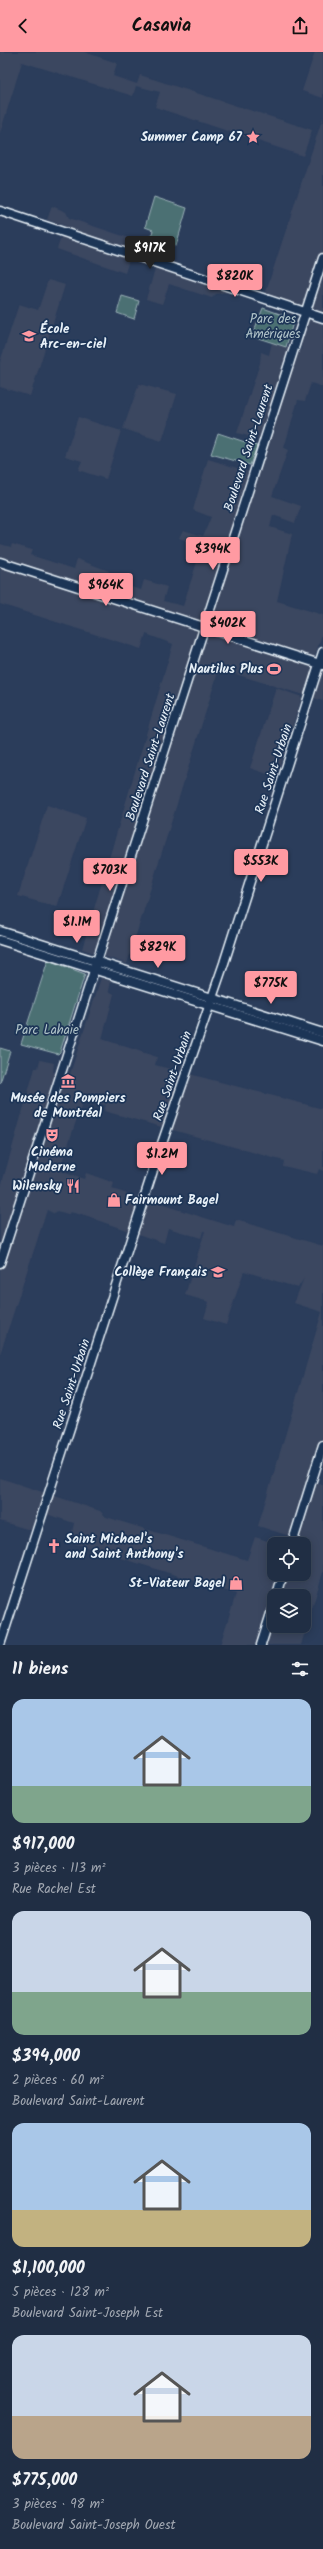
<!DOCTYPE html>
<html lang="fr">
<head>
<meta charset="utf-8">
<style>
  :root { --surface:#202e44; --page:#28364b; --text:#f1f3f6; --muted:#a2a8b2; --line:#3d4a5d; --accent:#ff9aa2 }
  body { margin:0; font-family:Kalam,sans-serif; background:var(--page); color:var(--text); height:100vh; display:flex; flex-direction:column; font-size:15px; white-space:nowrap }
  * { box-sizing:border-box; margin:0 }
  p { font-size:13px; color:var(--muted) }
  .icon { flex:none; width:22px; height:22px; fill:none; stroke:currentColor; stroke-width:2; stroke-linecap:round; stroke-linejoin:round }
  .map { position:relative; height:1593px; overflow:hidden }
  .sheet { display:flex; flex-direction:column; background:var(--surface); flex:1 }
  .sheet>* { flex:none }
  .tools { position:absolute; left:267px; top:1485px; display:grid; gap:8px }
  .tools a { display:grid; place-items:center; width:44px; height:44px; border-radius:8px; background:var(--surface); box-shadow:0 2px 10px #0003,0 0 0 1px var(--line); font-size:20px }
  .price { position:absolute; translate:-50% -34px; padding:0 9px; border-radius:4px; background:var(--accent); color:#111; font-size:13px; line-height:26px; filter:drop-shadow(0 1px 2px #0008) }
  .price::after { content:''; position:absolute; left:50%; top:24px; width:12px; height:9px; margin-left:-6px; background:inherit; clip-path:polygon(0 0,100% 0,50% 100%) }
  .price.active { background:#222; color:#fff }
  ul { padding:0; list-style:none }
  li { display:grid; align-content:center; gap:8px; height:212px; padding:0 12px }
  li span { display:grid; place-items:center; height:124px; border-radius:12px; color:#555 }
  li>.icon { margin-inline-start:auto }
  span .icon { width:72px; height:72px; fill:#fffc; stroke-width:1 }
  li b { font-size:17px }
  h2 { display:flex; justify-content:space-between; align-items:center; height:48px; padding:0 12px; font-size:17px }
  header { display:flex; justify-content:space-between; align-items:center; height:52px; padding:0 12px; background:var(--accent); color:#111; font-size:18px; font-weight:800 }
  .map>svg:first-child { display:block }
  .built { fill:#3b4760; fill-rule:evenodd }
  .green { fill:#4b7073; stroke:#9ab0b6 }
  .lines { fill:none; stroke-linecap:round; stroke-linejoin:round }
  .secondary-casing { stroke:#e8f1f8; stroke-width:11 }
  .secondary { stroke:#1d3557; stroke-width:8 }
  .labels { text-anchor:middle; dominant-baseline:central; stroke-width:3.5; stroke-linejoin:round; paint-order:stroke }
  .poi-label { font-size:13px; font-weight:bold; fill:#e8f1f8; stroke:#1d3557; text-anchor:end }
  .park-label { font-size:13px; fill:#b1c4c9; stroke:#1d3557 }
  .street-label { font-size:13px; fill:#e8f1f8; stroke:#1d3557 }
</style>
</head>
<body>
<header><svg class="icon" aria-label="back" viewBox="0 0 24 24"><path d="M15 5l-7 7 7 7"/></svg>Casavia<svg class="icon" aria-label="share" viewBox="0 0 24 24"><path d="M12 15V3M7 8l5-5 5 5M5 13v7h14v-7"/></svg></header>
<div class="map">
<svg width="323" height="1593" viewBox="0 0 323 1593">
  <rect width="100%" height="100%" fill="#2b3d5b"/>
  <filter id="ink" filterUnits="userSpaceOnUse"><feTurbulence type="fractalNoise" baseFrequency=".025" numOctaves="2"/><feDisplacementMap in="SourceGraphic" scale="8" xChannelSelector="R" yChannelSelector="G"/><feConvolveMatrix kernelMatrix="1 2 1 2 8 2 1 2 1" color-interpolation-filters="sRGB"/></filter>
  <g filter="url(#ink)">
    <g class="built">
      <path d="M0,0H84L117,11L113,24L137,32L140,23L312,78L303,104L155,55L160,40L136,34L133,44L22,10L0,81Z"/>
      <path d="M315,0H323V46L302,39Z"/>
      <path d="M323,65V335L311,331L305,349L298,348L284,396L288,398L272,444L301,454L295,471L273,463L270,475L292,482L277,549L323,563V579L311,616L323,620V649L219,617L127,912L82,897L173,592L146,582L141,597L0,552V492L11,495L12,492L32,498L30,503L74,517L77,507L109,519L107,528L141,538L144,528L167,535L163,549L183,554L202,494L179,486L183,478L203,484L211,465L193,458L208,407L256,422L266,389L237,381L260,311L261,300L269,303L272,290L301,298L305,260L260,244L266,239Z"/>
      <path d="M52,154L66,160L69,166L135,188L131,201L175,216L223,225L226,218L258,230L256,236L216,242L212,246L169,232L162,252L146,247L157,211L131,202L125,221L57,197L65,174L47,168Z"/>
      <path d="M48,228L65,233L30,344L0,335V310L19,252L38,258Z"/>
      <path d="M139,332L177,342L162,389L123,377Z"/>
      <path d="M78,365L121,379L106,427L78,418L82,409L65,404Z"/>
      <path d="M276,636L302,645L276,725L250,716Z"/>
      <path d="M47,753L86,766L57,855L18,844Z"/>
      <path d="M101,926L111,929L109,939L114,942L102,987L157,1005L155,1013L323,1057V1119L319,1117L317,1122L283,1114L284,1109L104,1059L106,1053L83,1049L59,1119L84,1127L86,1121L114,1131L112,1137L234,1175L236,1168L323,1194V1394L312,1429L323,1433V1520L301,1593H220L236,1542L70,1490L74,1471L43,1461L41,1467L30,1478L0,1469V1426L100,1459L106,1465L247,1508L255,1485L277,1492H274V1522H304V1492H291L293,1485L258,1474L322,1260L294,1251L304,1226L298,1236L244,1219L226,1273L204,1266L209,1250L185,1243L205,1179H203L201,1186L168,1176L164,1191L82,1163L70,1160L68,1163L57,1160L55,1162L47,1158L0,1302V1138L35,1016H38L40,1008L54,1011L53,1020L69,1025ZM274,1544H304V1574H274Z"/>
    </g>
    <g class="green">
      <path d="M154,145L187,156L176,194L151,186L153,178L145,175Z"/>
      <path d="M122,244L139,249L134,267L117,261Z"/>
      <path d="M263,256L294,267L286,295L252,284Z"/>
      <path d="M218,381L257,394L250,413L211,402Z"/>
      <path d="M48,908L85,922L60,1000L58,1002L21,992Z"/>
      <path d="M0,996L10,999L0,1031Z"/>
    </g>
    <g class="lines">
      <defs>
        <g id="secondary">
          <path d="M0,159L323,266"/>
          <path d="M0,510L323,613"/>
          <path d="M0,879L323,981"/>
          <path d="M0,888L323,989"/>
          <path d="M0,1211L323,206"/>
          <path d="M292,1492L323,1393"/>
          <path d="M277,1544L283,1522"/>
          <path d="M0,1593L158,1103L224,911L323,600"/>
          <path d="M261,1593L274,1552"/>
        </g>
      </defs>
      <use href="#secondary" class="secondary-casing"/>
      <use href="#secondary" class="secondary"/>
    </g>
  </g>
  <defs>
    <symbol id="sight-bare" viewBox="-9 -9 18 18"><path d="M0-6L1.8-2.2L6-1.7L2.9 1.2L3.7 5.4L0 3.3L-3.7 5.4L-2.9 1.2L-6-1.7L-1.8-2.2Z" fill="#ff9aa2" stroke="#1d3557" stroke-width="2.5" paint-order="stroke"/></symbol>
    <symbol id="school-bare" viewBox="-9 -9 18 18"><path d="M0-5L7-2L0 1L-7-2ZM-4 1L0 2.5L4 1V4Q0 6-4 4Z" fill="#ff9aa2" stroke="#1d3557" stroke-width="2.5" paint-order="stroke"/></symbol>
    <symbol id="stadium-bare" viewBox="-9 -9 18 18"><path d="M0-5a6.5 5 0 1 0 0 10a6.5 5 0 1 0 0-10ZM-3.5-1.8h7v3.6h-7Z" fill="#ff9aa2" stroke="#1d3557" stroke-width="2.5" paint-order="stroke"/></symbol>
    <symbol id="museum-bare" viewBox="-9 -9 18 18"><path d="M0-6L6-3V-2H-6V-3ZM-5-1h2V3h-2ZM-1-1h2V3h-2ZM3-1h2V3H3ZM-6 4H6V6H-6Z" fill="#ff9aa2" stroke="#1d3557" stroke-width="2.5" paint-order="stroke"/></symbol>
    <symbol id="theatre-bare" viewBox="-9 -9 18 18"><path d="M-5-5.5Q0-4 5-5.5V0Q5 5 0 6Q-5 5-5 0ZM-3.3-2.5H-1v1.5H-3.3ZM1-2.5H3.3v1.5H1ZM-2.8 1Q0 5.5 2.8 1Z" fill="#ff9aa2" stroke="#1d3557" stroke-width="2.5" paint-order="stroke"/></symbol>
    <symbol id="restaurant-bare" viewBox="-9 -9 18 18"><path d="M-5-6h1v4h1v-4h1v4h1v-4h1v5L-1.5 .5V6h-2V.5L-5-1ZM5-6V6H3V1.5H1.5Q1.5-4 5-6Z" fill="#ff9aa2" stroke="#1d3557" stroke-width="2.5" paint-order="stroke"/></symbol>
    <symbol id="shop-bare" viewBox="-9 -9 18 18"><path d="M-5-2.5h2.3a2.7 3.5 0 0 1 5.4 0H5L5.5 6h-11ZM-1.5-2.5h3a1.5 2.3 0 0 0-3 0Z" fill="#ff9aa2" stroke="#1d3557" stroke-width="2.5" paint-order="stroke"/></symbol>
    <symbol id="church-bare" viewBox="-9 -9 18 18"><path d="M-1.2-6h2.4v3.5h3.3v2.4h-3.3V6h-2.4V-.1h-3.3v-2.4h3.3Z" fill="#ff9aa2" stroke="#1d3557" stroke-width="2.5" paint-order="stroke"/></symbol>
  </defs>
  <g fill-rule="evenodd">
    <use href="#sight-bare" x="243" y="75" width="20" height="20"/>
    <use href="#school-bare" x="19" y="274" width="20" height="20"/>
    <use href="#stadium-bare" x="264" y="607" width="20" height="20"/>
    <use href="#museum-bare" x="58" y="1019" width="20" height="20"/>
    <use href="#theatre-bare" x="42" y="1073" width="20" height="20"/>
    <use href="#restaurant-bare" x="63" y="1124" width="20" height="20"/>
    <use href="#shop-bare" x="104" y="1138" width="20" height="20"/>
    <use href="#school-bare" x="208" y="1210" width="20" height="20"/>
    <use href="#church-bare" x="44" y="1484" width="20" height="20"/>
    <use href="#shop-bare" x="226" y="1521" width="20" height="20"/>
  </g>
  <g class="labels">
    <g class="poi-label">
      <text x="242" y="85">Summer Camp 67</text>
      <text x="40" y="277" text-anchor="start">École<tspan x="40" dy="15">Arc-en-ciel</tspan></text>
      <text x="263" y="617">Nautilus Plus</text>
      <text x="68" y="1046" text-anchor="middle">Musée des Pompiers<tspan x="68" dy="15">de Montréal</tspan></text>
      <text x="52" y="1100" text-anchor="middle">Cinéma<tspan x="52" dy="15">Moderne</tspan></text>
      <text x="62" y="1134">Wilensky</text>
      <text x="125" y="1148" text-anchor="start">Fairmount Bagel</text>
      <text x="207" y="1220">Collège Français</text>
      <text x="65" y="1487" text-anchor="start">Saint Michael's<tspan x="65" dy="15">and Saint Anthony's</tspan></text>
      <text x="225" y="1531">St-Viateur Bagel</text>
    </g>
    <g class="park-label">
      <text x="273" y="267">Parc des<tspan x="273" dy="15">Amériques</tspan></text>
      <text x="47" y="978">Parc Lahaie</text>
    </g>
    <g class="street-label">
      <text transform="translate(249 396) rotate(-72)">Boulevard Saint-Laurent</text>
      <text transform="translate(151 705) rotate(-72)">Boulevard Saint-Laurent</text>
      <text transform="translate(274 717) rotate(-72)">Rue Saint-Urbain</text>
      <text transform="translate(173 1024) rotate(-71)">Rue Saint-Urbain</text>
      <text transform="translate(72 1332) rotate(-72)">Rue Saint-Urbain</text>
    </g>
  </g>
</svg>
<div class="tools">
<a><svg class="icon" aria-label="locate" viewBox="0 0 24 24"><circle cx="12" cy="12" r="6"/><path d="M12 2v4M12 18v4M2 12h4M18 12h4"/></svg></a>
<a><svg class="icon" aria-label="layers" viewBox="0 0 24 24"><path d="M12 4l9 5-9 5-9-5zM3 14l9 5 9-5"/></svg></a>
</div>
<b class="price active" style="left:150px;top:218px">$917K</b>
<b class="price" style="left:235px;top:246px">$820K</b>
<b class="price" style="left:213px;top:519px">$394K</b>
<b class="price" style="left:106px;top:555px">$964K</b>
<b class="price" style="left:228px;top:593px">$402K</b>
<b class="price" style="left:261px;top:831px">$553K</b>
<b class="price" style="left:110px;top:840px">$703K</b>
<b class="price" style="left:77px;top:892px">$1.1M</b>
<b class="price" style="left:158px;top:917px">$829K</b>
<b class="price" style="left:271px;top:953px">$775K</b>
<b class="price" style="left:162px;top:1124px">$1.2M</b>
</div>
<section class="sheet">
<h2>11 biens<svg class="icon" aria-label="filters" viewBox="0 0 24 24"><path d="M4 7h16M4 17h16"/><circle cx="9" cy="7" r="2"/><circle cx="15" cy="17" r="2"/></svg></h2>
<ul>
<li><span style="background:linear-gradient(#a9c7e8 70%,#7fa58c 0)"><svg class="icon" aria-label="home" viewBox="0 0 24 24"><path d="M3 11l9-7 9 7M6 9v11h12V9"/></svg></span><div><b>$917,000</b><p>3 pièces · 113 m²</p><p>Rue Rachel Est</p></div></li>
<li><span style="background:linear-gradient(#c9d6e8 65%,#7fa58c 0)"><svg class="icon" aria-label="home" viewBox="0 0 24 24"><path d="M3 11l9-7 9 7M6 9v11h12V9"/></svg></span><div><b>$394,000</b><p>2 pièces · 60 m²</p><p>Boulevard Saint-Laurent</p></div></li>
<li><span style="background:linear-gradient(#a9c7e8 70%,#c2b280 0)"><svg class="icon" aria-label="home" viewBox="0 0 24 24"><path d="M3 11l9-7 9 7M6 9v11h12V9"/></svg></span><div><b>$1,100,000</b><p>5 pièces · 128 m²</p><p>Boulevard Saint-Joseph Est</p></div></li>
<li><span style="background:linear-gradient(#c9d6e8 65%,#b9a48a 0)"><svg class="icon" aria-label="home" viewBox="0 0 24 24"><path d="M3 11l9-7 9 7M6 9v11h12V9"/></svg></span><div><b>$775,000</b><p>3 pièces · 98 m²</p><p>Boulevard Saint-Joseph Ouest</p></div></li>
</ul>
</section>
</body>
</html>
